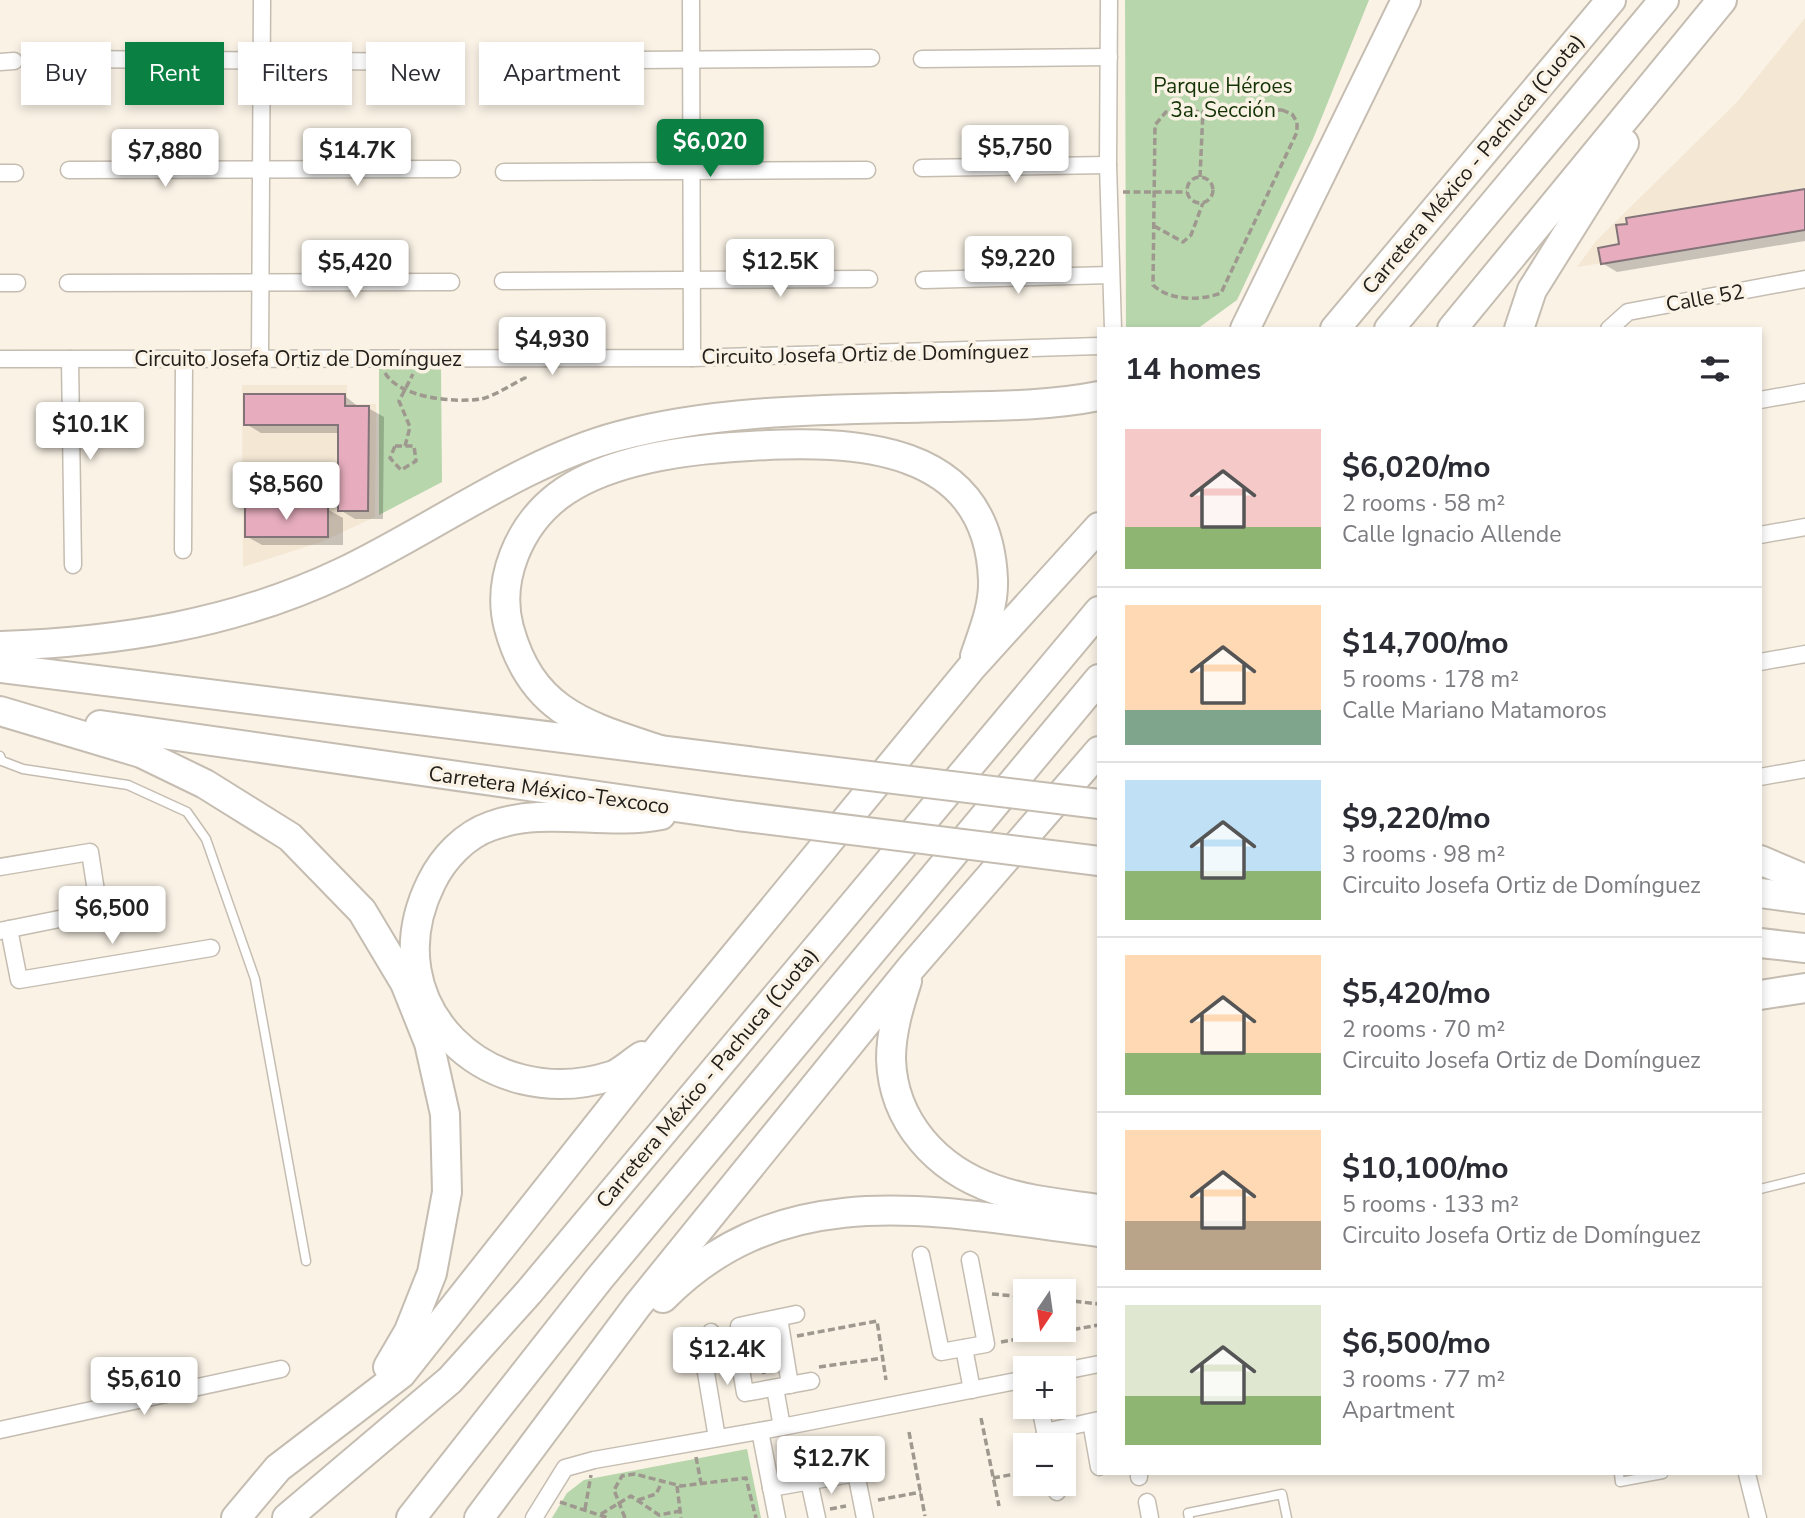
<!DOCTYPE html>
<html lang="en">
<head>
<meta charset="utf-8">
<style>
  :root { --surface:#fff; --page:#f2f2f3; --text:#2b2b33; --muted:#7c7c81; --line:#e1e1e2; --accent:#0b8043 }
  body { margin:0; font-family:"Nunito Sans",sans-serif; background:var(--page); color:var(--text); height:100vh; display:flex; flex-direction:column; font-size:26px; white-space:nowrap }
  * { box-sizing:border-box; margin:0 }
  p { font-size:23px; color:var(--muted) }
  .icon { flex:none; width:38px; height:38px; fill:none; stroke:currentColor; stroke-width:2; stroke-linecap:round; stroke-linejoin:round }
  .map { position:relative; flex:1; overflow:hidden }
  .side { position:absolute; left:1097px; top:327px; width:665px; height:1148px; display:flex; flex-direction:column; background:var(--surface); border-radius:0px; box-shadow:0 4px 10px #0003 }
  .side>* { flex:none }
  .top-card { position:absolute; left:21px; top:42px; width:665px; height:63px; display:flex; gap:14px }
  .needle { width:46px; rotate:193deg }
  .buttons { position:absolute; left:1013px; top:1279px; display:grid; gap:14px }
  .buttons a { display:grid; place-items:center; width:63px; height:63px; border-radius:0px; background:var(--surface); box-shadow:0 4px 10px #0003; font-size:35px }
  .price { position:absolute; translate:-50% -60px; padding:0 16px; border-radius:7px; background:#fff; color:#222; font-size:23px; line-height:46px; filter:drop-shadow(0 2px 4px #0008) }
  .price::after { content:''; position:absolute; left:50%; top:42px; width:21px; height:16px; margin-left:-10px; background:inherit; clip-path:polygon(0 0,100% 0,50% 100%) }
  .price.selected { background:var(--accent); color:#fff }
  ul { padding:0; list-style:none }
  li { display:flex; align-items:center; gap:21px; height:175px; padding:0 28px }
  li+li { border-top:2px solid var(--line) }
  li span { display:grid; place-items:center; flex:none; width:196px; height:140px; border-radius:0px; color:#555 }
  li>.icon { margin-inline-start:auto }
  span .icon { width:84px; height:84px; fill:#fffc; stroke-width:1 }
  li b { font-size:30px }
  h2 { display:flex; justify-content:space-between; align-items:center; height:84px; padding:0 28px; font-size:30px }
  .tag { padding:0 24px; border-radius:0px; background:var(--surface); box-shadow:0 4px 10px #0003; font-size:24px; line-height:63px }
  .tag.selected { background:var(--accent); color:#fff }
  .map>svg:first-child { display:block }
  .built { fill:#f4e7d4 }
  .green { fill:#b7d6ac }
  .shadow { fill:#0003 }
  .building { fill:#e7adbf; stroke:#837479; stroke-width:2 }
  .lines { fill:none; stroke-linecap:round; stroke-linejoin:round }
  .lane-casing { stroke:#c5bdb1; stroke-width:11 }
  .street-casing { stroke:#c5bdb1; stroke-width:19 }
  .highway-casing { stroke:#c5bdb1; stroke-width:32 }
  .path { stroke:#9e988f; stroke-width:3.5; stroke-dasharray:7 3.5; stroke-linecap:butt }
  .lane { stroke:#fff; stroke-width:8 }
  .street { stroke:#fff; stroke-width:16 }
  .highway { stroke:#fff; stroke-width:28 }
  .highway-bridge-casing { stroke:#c5bdb1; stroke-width:32; stroke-linecap:butt }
  .highway-bridge { stroke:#fff; stroke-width:28 }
  .labels { text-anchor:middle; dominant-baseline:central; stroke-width:7; stroke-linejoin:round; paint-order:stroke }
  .park-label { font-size:21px; fill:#133304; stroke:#faf2e5 }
  .street-label { font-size:21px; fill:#23201b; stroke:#faf2e5 }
</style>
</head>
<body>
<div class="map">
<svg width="1805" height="1518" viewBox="0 0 1805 1518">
  <rect width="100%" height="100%" fill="#faf2e5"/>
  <g class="built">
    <path d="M1805,18V230L1577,267L1596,241L1738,101Z"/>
    <path d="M242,385H347V404H376L375,517L321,542L243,567Z"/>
  </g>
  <g class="green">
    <path d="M1125,0H1369L1313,139L1237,300L1197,329H1126Z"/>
    <path d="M379,369H441L442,482L379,515Z"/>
    <path d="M747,1449L761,1518H552L567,1493L584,1480Z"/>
  </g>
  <g class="shadow">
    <path d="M1805,190V241L1617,272L1602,263L1621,245Z"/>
    <path d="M345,396L360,408H368L384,417L383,519H355L340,510V433H261L246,424Z"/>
    <path d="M327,509L343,518V545H262L246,536Z"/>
  </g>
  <g class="building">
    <path d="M1805,189V230L1601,264L1598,248L1619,244L1616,225L1627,224L1626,218Z"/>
    <path d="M244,394H345V406H369L368,511H338V425H244Z"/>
    <rect x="245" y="507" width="83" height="30"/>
  </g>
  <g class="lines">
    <defs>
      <g id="lane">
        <path d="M0,756L2,761L23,769L128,785L187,812L206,839L255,979L306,1261"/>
        <path d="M1760,1189L1805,1178"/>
        <path d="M1619,1474L1620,1482L1663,1474"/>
        <path d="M1189,1518L1188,1513L1282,1494L1287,1518"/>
      </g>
      <g id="street">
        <path d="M691,0L692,358"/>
        <path d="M1109,0L1108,165L1113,329"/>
        <path d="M67,59L446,62"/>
        <path d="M922,59L1109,57"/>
        <path d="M510,61L871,58"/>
        <path d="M0,62L14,61"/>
        <path d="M922,168L1108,165"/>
        <path d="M69,170L452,169"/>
        <path d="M504,172L867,170"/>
        <path d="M0,173H15"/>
        <path d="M924,280L1111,275"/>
        <path d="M503,281L869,279"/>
        <path d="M0,283H17"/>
        <path d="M68,283L451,282"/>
        <path d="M1609,329L1628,312L1805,279"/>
        <path d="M260,358L262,0"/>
        <path d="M0,359L692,358L1099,346"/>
        <path d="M70,359L73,565"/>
        <path d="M1760,400L1805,392"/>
        <path d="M1760,535L1805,527"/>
        <path d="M183,550L184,359"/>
        <path d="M1760,662L1805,654"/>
        <path d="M1760,777L1805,769"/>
        <path d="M0,867L90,852L99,911"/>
        <path d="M9,929L19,980L211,948"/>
        <path d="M0,931L99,911L123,897"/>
        <path d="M921,1255L941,1352L986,1344L970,1260"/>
        <path d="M779,1318L790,1385"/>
        <path d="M739,1326L796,1314"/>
        <path d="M711,1332L702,1349L717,1438"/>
        <path d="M964,1348L972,1390"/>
        <path d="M739,1357L745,1393L811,1381"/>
        <path d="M1064,1371L1099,1364"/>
        <path d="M775,1388L782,1427"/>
        <path d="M1040,1407L1048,1446"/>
        <path d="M1091,1422L1099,1467"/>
        <path d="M0,1430L281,1369"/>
        <path d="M760,1431L777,1518"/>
        <path d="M1045,1432L1099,1420"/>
        <path d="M1139,1474V1477"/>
        <path d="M1747,1474L1758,1518"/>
        <path d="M809,1481L817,1518"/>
        <path d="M1055,1484L1057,1492"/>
        <path d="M771,1488L856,1473L865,1518"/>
        <path d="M1147,1502L1150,1518"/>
        <path d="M534,1518L565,1468L594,1460L782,1427L1026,1379"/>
      </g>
      <g id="highway">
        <path d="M1245,329L1406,0"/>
        <path d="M1335,329L1611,0"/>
        <path d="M1389,329L1664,0"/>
        <path d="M1452,329L1722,0"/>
        <path d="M1519,329L1532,290L1624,143"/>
        <path d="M0,646C117,642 234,624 341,573C430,531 524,461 619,436C725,408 835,410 944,407C996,406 1048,406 1099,396"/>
        <path d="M0,668L747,761"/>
        <path d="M0,711L141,753L205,784L290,837L362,911L405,983L429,1043L445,1114L447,1192L432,1273L409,1331L388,1367"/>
        <path d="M100,725L738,816"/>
        <path d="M660,750C585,725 532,712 509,628C496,580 519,526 558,496C607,459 690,449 750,446C853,440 988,443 993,580C994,606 983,632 975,656"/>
        <path d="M1760,860L1805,879"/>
        <path d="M1760,893L1805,899"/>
        <path d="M1760,943L1805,948"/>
        <path d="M907,981C899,1006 891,1032 891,1059C893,1122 937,1169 994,1189C1027,1201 1064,1204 1099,1209"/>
        <path d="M1760,995L1805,988"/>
        <path d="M642,1056C632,1062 621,1073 611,1076C488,1115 371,1005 431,883C443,858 465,835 491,826C545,806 605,826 661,815"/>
        <path d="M663,1298C786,1173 944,1213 1099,1232"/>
        <path d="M236,1518L278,1468L401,1374L667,1038L971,668L1099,527"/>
        <path d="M287,1518L450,1380L529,1292L1099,611"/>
        <path d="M411,1518L599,1279L1099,679"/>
        <path d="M479,1518L637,1306L910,969L1099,751"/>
      </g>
    </defs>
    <use href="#lane" class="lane-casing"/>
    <use href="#street" class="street-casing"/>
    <use href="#highway" class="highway-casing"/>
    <g class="path">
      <path d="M1282,110L1292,114L1297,122V132L1221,293C1200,301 1170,301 1153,285L1155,125L1166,112Z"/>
      <circle cx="1200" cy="190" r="13"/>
      <path d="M1200,177L1203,111"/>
      <path d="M1123,192H1187"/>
      <path d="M1154,226L1183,242L1191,235L1203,203"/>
      <path d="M385,373C400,398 454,403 481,399C495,396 512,384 525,378V374"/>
      <path d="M395,446H414L416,461L401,470L390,458Z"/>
      <path d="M405,446L410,427L399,401L413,374"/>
      <path d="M992,1294L1026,1297"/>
      <path d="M1064,1300L1099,1304"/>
      <path d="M797,1336L877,1321L886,1380"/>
      <path d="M1001,1342L1099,1325"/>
      <path d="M819,1367L883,1358"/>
      <path d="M764,1374L758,1344L769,1342"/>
      <path d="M981,1418L999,1506"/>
      <path d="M909,1432L925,1516"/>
      <path d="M696,1457L701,1483"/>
      <path d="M993,1478L1026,1472"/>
      <path d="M677,1486L681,1518"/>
      <path d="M638,1500L656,1494L662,1482"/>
      <path d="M878,1500L921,1492"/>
      <path d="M560,1502L608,1518"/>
      <path d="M585,1509L591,1475"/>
      <path d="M830,1509L846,1506"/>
      <path d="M601,1514L631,1496L659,1515L680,1511"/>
      <path d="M625,1518L614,1490L622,1476L635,1474L681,1486L746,1478L756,1518"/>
    </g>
    <use href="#lane" class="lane"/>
    <use href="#street" class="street"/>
    <use href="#highway" class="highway"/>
    <defs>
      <g id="highway-bridge">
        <path d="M747,761L1099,804"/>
        <path d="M738,816L1099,861"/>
      </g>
    </defs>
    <use href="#highway-bridge" class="highway-bridge-casing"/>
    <use href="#highway-bridge" class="highway-bridge"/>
  </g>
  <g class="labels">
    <g class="park-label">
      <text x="1223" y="86">Parque Héroes<tspan x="1223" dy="24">3a. Sección</tspan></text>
    </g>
    <g class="street-label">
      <text transform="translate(1473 164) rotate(-50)">Carretera México - Pachuca (Cuota)</text>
      <text transform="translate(1705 298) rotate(-10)">Calle 52</text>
      <text transform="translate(865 354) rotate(-1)">Circuito Josefa Ortiz de Domínguez</text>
      <text x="298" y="359">Circuito Josefa Ortiz de Domínguez</text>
      <text transform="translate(549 790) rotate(8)">Carretera México-Texcoco</text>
      <text transform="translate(707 1078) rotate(-50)">Carretera México - Pachuca (Cuota)</text>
    </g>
  </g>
</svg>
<div class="buttons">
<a><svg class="needle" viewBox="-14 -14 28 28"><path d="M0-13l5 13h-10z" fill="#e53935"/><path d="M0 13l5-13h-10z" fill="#7c7c81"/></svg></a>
<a>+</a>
<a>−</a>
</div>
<b class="price selected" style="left:710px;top:179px">$6,020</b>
<b class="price" style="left:1015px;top:185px">$5,750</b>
<b class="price" style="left:357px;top:188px">$14.7K</b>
<b class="price" style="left:165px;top:189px">$7,880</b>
<b class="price" style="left:1018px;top:296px">$9,220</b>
<b class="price" style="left:780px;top:299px">$12.5K</b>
<b class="price" style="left:355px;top:300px">$5,420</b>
<b class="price" style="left:552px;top:377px">$4,930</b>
<b class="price" style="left:90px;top:462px">$10.1K</b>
<b class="price" style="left:286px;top:522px">$8,560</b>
<b class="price" style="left:112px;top:946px">$6,500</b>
<b class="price" style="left:727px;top:1387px">$12.4K</b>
<b class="price" style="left:144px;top:1417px">$5,610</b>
<b class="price" style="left:831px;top:1496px">$12.7K</b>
<div class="top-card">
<a class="tag">Buy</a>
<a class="tag selected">Rent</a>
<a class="tag">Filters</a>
<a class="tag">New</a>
<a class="tag">Apartment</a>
</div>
<section class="side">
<h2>14 homes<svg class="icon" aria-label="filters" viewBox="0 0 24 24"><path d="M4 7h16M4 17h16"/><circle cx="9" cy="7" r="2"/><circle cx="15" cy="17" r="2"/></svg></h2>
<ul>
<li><span style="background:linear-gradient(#f6c9c9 70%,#8fb573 0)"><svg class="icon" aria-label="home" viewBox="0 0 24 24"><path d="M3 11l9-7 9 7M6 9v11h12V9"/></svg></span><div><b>$6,020/mo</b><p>2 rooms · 58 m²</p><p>Calle Ignacio Allende</p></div></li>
<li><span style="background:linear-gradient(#ffd9b3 75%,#7fa58c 0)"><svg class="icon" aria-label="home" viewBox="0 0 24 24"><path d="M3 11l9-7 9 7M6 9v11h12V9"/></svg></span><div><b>$14,700/mo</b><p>5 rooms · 178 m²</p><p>Calle Mariano Matamoros</p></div></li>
<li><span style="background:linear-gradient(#bfe0f5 65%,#8fb573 0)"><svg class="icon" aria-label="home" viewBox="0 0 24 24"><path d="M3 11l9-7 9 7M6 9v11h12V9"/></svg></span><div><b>$9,220/mo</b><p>3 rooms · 98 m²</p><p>Circuito Josefa Ortiz de Domínguez</p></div></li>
<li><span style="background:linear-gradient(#ffd9b3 70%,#8fb573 0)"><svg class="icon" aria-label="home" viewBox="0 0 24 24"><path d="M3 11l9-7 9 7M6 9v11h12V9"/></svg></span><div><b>$5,420/mo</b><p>2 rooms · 70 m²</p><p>Circuito Josefa Ortiz de Domínguez</p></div></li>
<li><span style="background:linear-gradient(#ffd9b3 65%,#b9a48a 0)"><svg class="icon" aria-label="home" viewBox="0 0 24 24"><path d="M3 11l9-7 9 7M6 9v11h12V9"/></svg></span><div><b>$10,100/mo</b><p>5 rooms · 133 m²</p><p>Circuito Josefa Ortiz de Domínguez</p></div></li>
<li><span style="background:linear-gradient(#dfe7d0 65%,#8fb573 0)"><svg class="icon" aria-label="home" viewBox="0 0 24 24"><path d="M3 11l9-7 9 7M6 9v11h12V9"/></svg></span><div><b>$6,500/mo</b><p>3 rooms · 77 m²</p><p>Apartment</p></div></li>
</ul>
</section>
</div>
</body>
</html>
